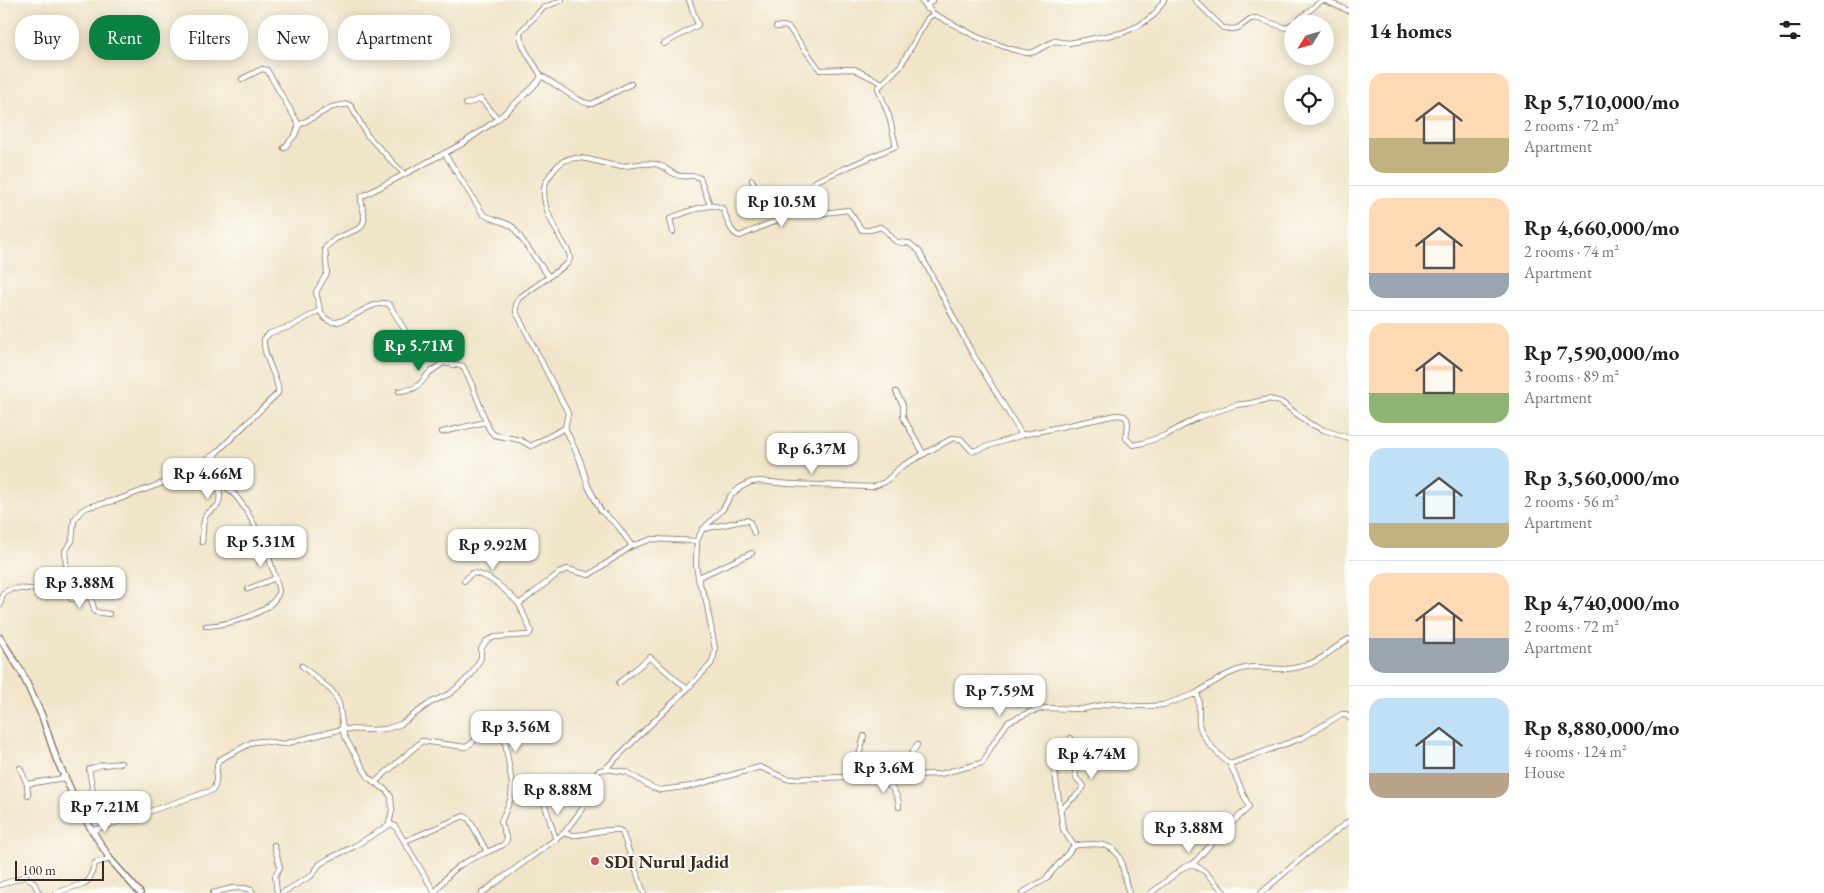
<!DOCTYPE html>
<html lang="en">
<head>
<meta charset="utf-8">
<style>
  :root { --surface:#fff; --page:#f2f2f2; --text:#202124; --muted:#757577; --line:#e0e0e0; --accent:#0b8043 }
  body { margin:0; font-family:"EB Garamond",serif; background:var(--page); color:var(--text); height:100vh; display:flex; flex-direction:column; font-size:19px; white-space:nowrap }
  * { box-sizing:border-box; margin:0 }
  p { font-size:16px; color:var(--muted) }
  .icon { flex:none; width:28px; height:28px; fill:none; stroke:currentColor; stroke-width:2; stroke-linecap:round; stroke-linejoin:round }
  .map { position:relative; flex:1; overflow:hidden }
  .details { display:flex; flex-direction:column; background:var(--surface); width:475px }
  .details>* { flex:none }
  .top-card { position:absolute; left:15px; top:15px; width:475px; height:45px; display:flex; gap:10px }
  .needle { width:32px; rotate:233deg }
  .buttons { position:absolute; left:1284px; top:15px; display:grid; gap:10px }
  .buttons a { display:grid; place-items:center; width:50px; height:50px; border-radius:50%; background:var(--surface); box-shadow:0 2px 12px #0003; font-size:25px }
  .scale { position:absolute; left:15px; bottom:12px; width:89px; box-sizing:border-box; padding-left:5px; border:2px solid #3b2a1e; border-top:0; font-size:14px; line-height:18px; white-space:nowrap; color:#3b2a1e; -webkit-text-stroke:4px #fdfcf7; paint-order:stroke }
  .price { position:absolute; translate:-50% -42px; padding:0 11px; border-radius:10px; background:#fff; color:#222; font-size:16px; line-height:32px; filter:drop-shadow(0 1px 2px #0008) }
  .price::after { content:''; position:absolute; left:50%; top:30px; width:15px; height:11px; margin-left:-8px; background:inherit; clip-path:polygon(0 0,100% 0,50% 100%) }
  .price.active { background:var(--accent); color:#fff }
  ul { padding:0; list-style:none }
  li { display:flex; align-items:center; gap:15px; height:125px; padding:0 20px }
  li+li { border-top:1px solid var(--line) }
  li span { display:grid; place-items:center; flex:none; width:140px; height:100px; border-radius:15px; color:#555 }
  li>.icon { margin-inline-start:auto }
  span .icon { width:60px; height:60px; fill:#fffc; stroke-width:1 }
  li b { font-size:21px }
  h2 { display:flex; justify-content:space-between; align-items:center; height:60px; padding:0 20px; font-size:21px }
  .pill { padding:0 18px; border-radius:20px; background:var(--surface); box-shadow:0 2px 12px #0003; font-size:18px; line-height:45px }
  .pill.active { background:var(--accent); color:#fff }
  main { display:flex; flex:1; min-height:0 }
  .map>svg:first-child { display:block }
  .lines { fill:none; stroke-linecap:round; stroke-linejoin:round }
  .minor-casing { stroke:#7b6b5a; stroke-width:6 }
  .tertiary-casing { stroke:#7b6b5a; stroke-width:8 }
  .minor { stroke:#fff; stroke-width:4.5 }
  .tertiary { stroke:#fff; stroke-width:5.5 }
  .poi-dot { fill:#d1495b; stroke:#fdfcf7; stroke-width:2 }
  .labels { text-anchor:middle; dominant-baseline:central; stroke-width:4; stroke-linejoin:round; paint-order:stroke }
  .poi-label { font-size:18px; font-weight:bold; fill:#3b2a1e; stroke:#fdfcf7; text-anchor:start }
</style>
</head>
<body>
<main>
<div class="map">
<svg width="1349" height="893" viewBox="0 0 1349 893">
  <rect width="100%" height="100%" fill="#fdfcf7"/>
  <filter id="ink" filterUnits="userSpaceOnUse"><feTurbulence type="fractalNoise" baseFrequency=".02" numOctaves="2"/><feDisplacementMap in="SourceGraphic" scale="10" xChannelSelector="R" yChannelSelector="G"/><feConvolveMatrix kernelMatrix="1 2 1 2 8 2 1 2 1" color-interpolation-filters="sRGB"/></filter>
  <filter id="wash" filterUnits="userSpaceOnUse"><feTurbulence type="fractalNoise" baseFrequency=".0096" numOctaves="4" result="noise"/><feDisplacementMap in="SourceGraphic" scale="20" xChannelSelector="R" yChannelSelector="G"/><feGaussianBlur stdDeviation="1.12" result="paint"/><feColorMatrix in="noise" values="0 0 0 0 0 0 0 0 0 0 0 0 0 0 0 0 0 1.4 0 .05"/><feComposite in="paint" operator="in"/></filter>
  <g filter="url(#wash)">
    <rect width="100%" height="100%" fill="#f1e5c9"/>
  </g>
  <g filter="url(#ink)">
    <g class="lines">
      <defs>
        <g id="minor">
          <path d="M920,0L934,14L977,37L1011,49L1027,53L1034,52L1054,41L1069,43L1122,33L1140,25L1154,15L1164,0"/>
          <path d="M1195,0L1223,28L1232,29L1238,28L1250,19L1256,18L1286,28L1292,24"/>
          <path d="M927,9L929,3L933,0"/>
          <path d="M934,14L928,18L901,65L878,88L889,116L896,146L816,181L811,186L817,203L824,213L848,210L862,230H870L881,227C895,235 888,244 909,243L919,251L971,351L1022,435"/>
          <path d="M1293,24L1321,1H1326L1349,11"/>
          <path d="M776,27L784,26L789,28L820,70L854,69L882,83"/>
          <path d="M664,44L698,25L689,0"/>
          <path d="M541,76C556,83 577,103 592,104L631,84"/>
          <path d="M242,79L262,69L267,70L299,125"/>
          <path d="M466,104L481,99L498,119"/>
          <path d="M284,148L295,135L299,125L332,107L348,104L351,106L367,135L404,174"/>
          <path d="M445,154L483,214C493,220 504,221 513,227L549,277"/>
          <path d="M752,180L757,192L770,198L778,219"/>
          <path d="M673,232L670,219L673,217C686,213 711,200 723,209C727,218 730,234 740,236L817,203"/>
          <path d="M320,310C334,343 366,297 389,304L407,334L421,335L426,349L443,363L463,366L472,385L489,429L494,435L520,440L531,446L565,428L580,460L588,486L601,511L617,525L632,546"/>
          <path d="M399,391C419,389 417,387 429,373C433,370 439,366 443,363"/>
          <path d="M896,392L903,405V417L923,453"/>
          <path d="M565,428L568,413L516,312V303L519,298L567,264L570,259L569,253C559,235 543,212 544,190C544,183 549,176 554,170C559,163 567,158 576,158C591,157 605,166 621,166C632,166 644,162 655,164C665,165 672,176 682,176C690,177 694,174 700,178L710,205"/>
          <path d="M442,432L486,422"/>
          <path d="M703,529L747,520L750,522L754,533"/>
          <path d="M202,542C203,534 202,522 206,515C209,511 215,509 218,505C223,496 216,465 215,454"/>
          <path d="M699,577L752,553"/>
          <path d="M464,581L472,573C488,573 509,593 519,604"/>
          <path d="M67,582L71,599L89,597L91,599L95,612L109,614"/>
          <path d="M248,589L276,578"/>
          <path d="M0,605L3,593C13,585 23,590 35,589C45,588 56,583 67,582L65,551L72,541L74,520L81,511L88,507L117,500L176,478L215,454L278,393C281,382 262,357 264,339L270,333L292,326L320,310L316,292L327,273L325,248L335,239L360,228C369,218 361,208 361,197L462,144L498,119L532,88L539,80L541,76C534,62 520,48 520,32L543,8L562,0"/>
          <path d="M206,626C227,625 273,614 279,591C271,558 248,497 218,481"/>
          <path d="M302,666L332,691L339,703L344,736L369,778L387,791L391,797L392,810L389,824"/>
          <path d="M619,683L650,657L687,689"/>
          <path d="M1195,694C1213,683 1235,666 1257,667C1272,668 1285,671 1299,667C1323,662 1330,649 1349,639"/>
          <path d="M1054,766L1063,829L1074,846"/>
          <path d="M20,768L27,784L64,778"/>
          <path d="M606,769L627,772L651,787L660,790L692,786L760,767L787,779L940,774L982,763L985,759L991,747L1008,722L1030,712L1045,708L1082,709L1113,703L1131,706H1151L1163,705L1195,694L1198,696C1200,705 1198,714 1199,724C1202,739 1219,755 1230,764L1302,738L1342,714H1346L1349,718"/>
          <path d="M885,775L910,756L917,745"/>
          <path d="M854,776L864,736"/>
          <path d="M878,777C890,784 899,793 899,807"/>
          <path d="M374,783L422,741L465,747C475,744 476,734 486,732L500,737L505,741L512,784L511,798L501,822L507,840L503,845C471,860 455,861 435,893"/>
          <path d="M27,784L28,795"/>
          <path d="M543,799L556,840"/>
          <path d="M1060,811C1067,801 1081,794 1084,786L1076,778L1071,738"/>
          <path d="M82,814L95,803L89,769L102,765L121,763"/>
          <path d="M91,831L213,790C219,782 214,769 219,760L253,742L263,741L284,744L342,729L372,730L386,729L401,724L430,703L451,693L471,675L481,658V649L486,641L495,637L529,635L531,631L519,604L559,573L567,569L589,575L632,546L652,539L697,541"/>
          <path d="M564,833C577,840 603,827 619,830L622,832L644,893"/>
          <path d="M405,841L464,816L469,819L487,852"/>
          <path d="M274,845L280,867L275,876L277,893"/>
          <path d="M1193,864L1217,837L1249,807L1230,764"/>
          <path d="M0,885L26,876L34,883L39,893"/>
          <path d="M56,893L85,883L89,880L95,863L110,859"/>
          <path d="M213,893C224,890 240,885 251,890L253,893"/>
          <path d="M282,893L311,876L320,864L328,859L353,847L391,824L395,826L435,893"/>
          <path d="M482,893L564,833L582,809L591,777L600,770L605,769L687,689L711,664L714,656L715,649L706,600L699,582L696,565L697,541L702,530L723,509L731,495L741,487L751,482L759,481L789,484L872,487L885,482L902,466L953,438L961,439L972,451L976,450L1022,435L1117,415L1124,416L1127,419L1128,425L1126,438L1133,445L1143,443L1166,435L1199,417L1236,405L1251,403L1269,399L1281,402L1310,424L1324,430L1349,438"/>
          <path d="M1022,893L1046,879L1074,846C1082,844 1089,844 1098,844C1128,848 1120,872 1129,893"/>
          <path d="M1151,893L1184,867L1193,864L1204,871L1225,893"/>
          <path d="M1261,893L1304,856L1349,821"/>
        </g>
        <path id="tertiary" d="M0,638L21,671L42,716L56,758L82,814L110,859L140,893"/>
      </defs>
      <use href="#minor" class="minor-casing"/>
      <use href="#tertiary" class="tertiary-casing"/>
      <use href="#minor" class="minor"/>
      <use href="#tertiary" class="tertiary"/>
    </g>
  </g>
  <circle class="poi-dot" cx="595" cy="861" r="5"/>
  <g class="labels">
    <g class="poi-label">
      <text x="605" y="861">SDI Nurul Jadid</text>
    </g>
  </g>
</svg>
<div class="buttons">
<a><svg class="needle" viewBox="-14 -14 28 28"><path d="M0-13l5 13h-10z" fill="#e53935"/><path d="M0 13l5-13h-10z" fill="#757577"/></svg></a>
<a><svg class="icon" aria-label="locate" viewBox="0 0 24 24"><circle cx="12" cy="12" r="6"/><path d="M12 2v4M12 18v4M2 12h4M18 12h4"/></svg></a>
</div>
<div class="scale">100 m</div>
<b class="price" style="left:782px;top:228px">Rp 10.5M</b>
<b class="price active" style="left:419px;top:372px">Rp 5.71M</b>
<b class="price" style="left:812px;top:475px">Rp 6.37M</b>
<b class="price" style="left:208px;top:500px">Rp 4.66M</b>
<b class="price" style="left:261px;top:568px">Rp 5.31M</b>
<b class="price" style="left:493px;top:571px">Rp 9.92M</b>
<b class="price" style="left:80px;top:609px">Rp 3.88M</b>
<b class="price" style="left:1000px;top:717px">Rp 7.59M</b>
<b class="price" style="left:516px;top:753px">Rp 3.56M</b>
<b class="price" style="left:1092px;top:780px">Rp 4.74M</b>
<b class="price" style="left:884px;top:794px">Rp 3.6M</b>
<b class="price" style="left:558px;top:816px">Rp 8.88M</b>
<b class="price" style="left:105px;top:833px">Rp 7.21M</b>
<b class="price" style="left:1189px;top:854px">Rp 3.88M</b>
<div class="top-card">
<a class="pill">Buy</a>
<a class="pill active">Rent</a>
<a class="pill">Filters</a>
<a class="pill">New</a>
<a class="pill">Apartment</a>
</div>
</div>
<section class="details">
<h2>14 homes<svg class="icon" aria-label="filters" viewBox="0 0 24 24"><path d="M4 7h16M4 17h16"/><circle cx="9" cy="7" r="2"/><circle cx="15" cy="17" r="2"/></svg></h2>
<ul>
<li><span style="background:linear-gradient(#ffd9b3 65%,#c2b280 0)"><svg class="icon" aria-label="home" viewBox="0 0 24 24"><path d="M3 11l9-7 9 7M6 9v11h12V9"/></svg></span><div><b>Rp 5,710,000/mo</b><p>2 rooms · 72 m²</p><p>Apartment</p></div></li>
<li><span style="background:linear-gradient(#ffd9b3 75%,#9aa5b1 0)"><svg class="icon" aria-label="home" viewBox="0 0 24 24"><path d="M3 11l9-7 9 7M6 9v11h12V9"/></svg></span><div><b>Rp 4,660,000/mo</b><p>2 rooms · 74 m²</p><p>Apartment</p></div></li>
<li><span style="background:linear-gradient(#ffd9b3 70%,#8fb573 0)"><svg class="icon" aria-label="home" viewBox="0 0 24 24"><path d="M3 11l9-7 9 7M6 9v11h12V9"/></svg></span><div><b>Rp 7,590,000/mo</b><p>3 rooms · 89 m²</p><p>Apartment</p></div></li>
<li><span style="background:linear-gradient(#bfe0f5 75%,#c2b280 0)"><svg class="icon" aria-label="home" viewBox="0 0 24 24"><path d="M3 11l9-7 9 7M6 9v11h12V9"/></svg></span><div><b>Rp 3,560,000/mo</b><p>2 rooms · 56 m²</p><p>Apartment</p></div></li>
<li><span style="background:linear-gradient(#ffd9b3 65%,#9aa5b1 0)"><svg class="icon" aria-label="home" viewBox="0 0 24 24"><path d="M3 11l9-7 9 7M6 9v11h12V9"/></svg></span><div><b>Rp 4,740,000/mo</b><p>2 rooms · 72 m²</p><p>Apartment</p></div></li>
<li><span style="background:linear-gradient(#bfe0f5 75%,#b9a48a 0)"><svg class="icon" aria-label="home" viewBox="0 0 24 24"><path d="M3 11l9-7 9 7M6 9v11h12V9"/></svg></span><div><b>Rp 8,880,000/mo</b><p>4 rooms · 124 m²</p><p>House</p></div></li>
</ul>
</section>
</main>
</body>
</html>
